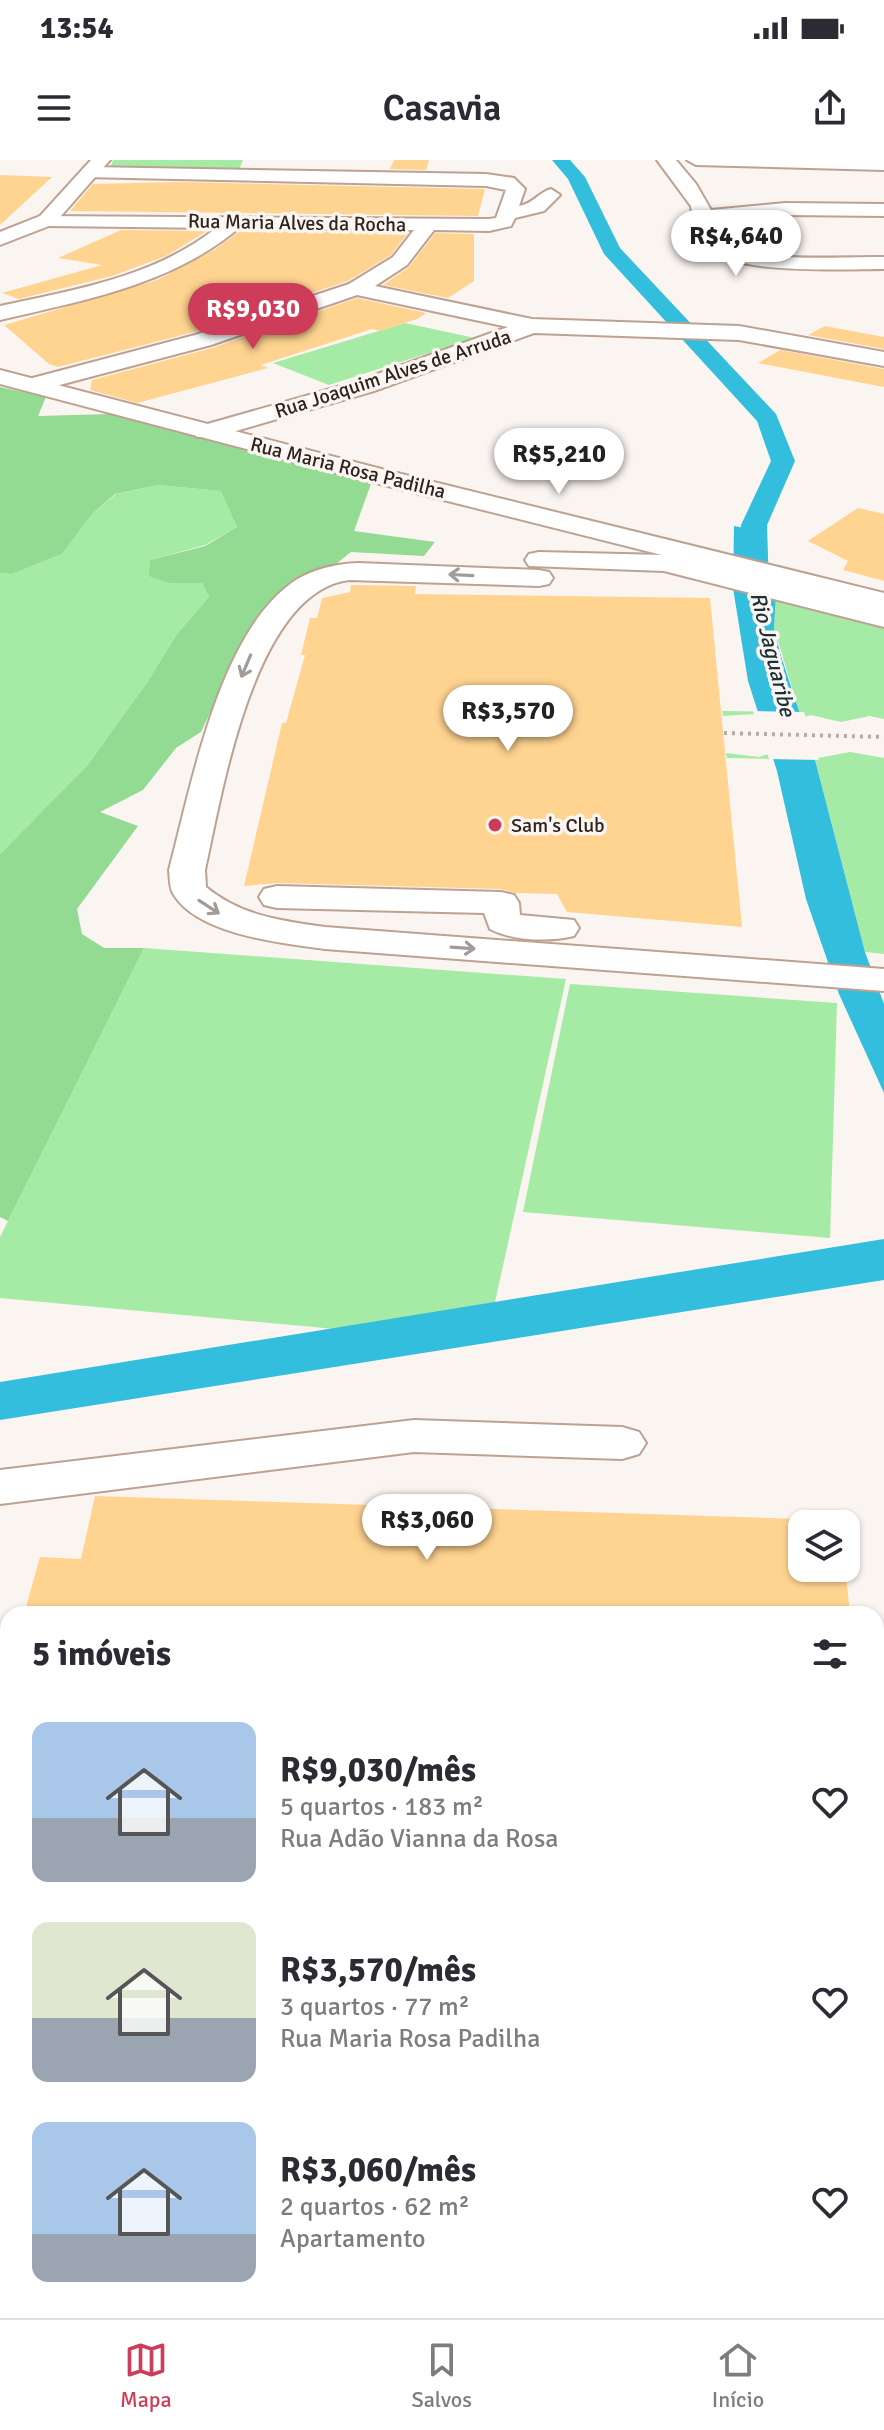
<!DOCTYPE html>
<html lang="pt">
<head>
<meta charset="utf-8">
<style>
  :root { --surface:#fff; --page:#f7f7f7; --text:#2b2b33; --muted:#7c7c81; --line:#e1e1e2; --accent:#cd3d59 }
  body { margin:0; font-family:Signika,sans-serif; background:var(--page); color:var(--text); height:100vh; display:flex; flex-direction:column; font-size:30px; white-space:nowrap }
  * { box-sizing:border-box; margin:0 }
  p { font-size:26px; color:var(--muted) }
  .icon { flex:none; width:44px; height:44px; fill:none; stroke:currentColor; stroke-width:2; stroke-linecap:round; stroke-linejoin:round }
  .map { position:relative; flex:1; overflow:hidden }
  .details { position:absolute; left:0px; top:1446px; width:884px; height:712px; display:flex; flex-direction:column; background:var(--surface); border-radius:24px 24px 0 0; box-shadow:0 2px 6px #0004 }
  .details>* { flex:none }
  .controls { position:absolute; left:788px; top:1350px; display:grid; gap:16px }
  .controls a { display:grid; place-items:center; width:72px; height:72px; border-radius:16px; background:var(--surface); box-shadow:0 2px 6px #0004; font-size:40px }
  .price { position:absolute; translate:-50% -68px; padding:0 18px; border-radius:28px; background:#fff; color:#222; font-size:26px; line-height:52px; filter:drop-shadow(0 2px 4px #0008) }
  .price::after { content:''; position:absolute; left:50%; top:48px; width:24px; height:18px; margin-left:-12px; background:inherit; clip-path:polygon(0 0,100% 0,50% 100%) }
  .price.current { background:var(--accent); color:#fff }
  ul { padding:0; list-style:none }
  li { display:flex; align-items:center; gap:24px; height:200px; padding:0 32px }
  li span { display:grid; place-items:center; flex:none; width:224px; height:160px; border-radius:16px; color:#555 }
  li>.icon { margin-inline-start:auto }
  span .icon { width:96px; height:96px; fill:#fffc; stroke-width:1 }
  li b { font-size:34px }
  h2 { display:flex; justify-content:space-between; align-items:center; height:96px; padding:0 32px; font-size:34px }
  .status { display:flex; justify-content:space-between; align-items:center; height:56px; padding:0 40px; background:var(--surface); direction:ltr }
  .status svg { height:22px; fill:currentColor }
  header { display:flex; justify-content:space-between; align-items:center; height:104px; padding:0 32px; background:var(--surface); font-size:36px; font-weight:600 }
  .tabs { display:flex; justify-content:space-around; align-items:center; height:112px; border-top:2px solid var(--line); background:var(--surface); font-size:22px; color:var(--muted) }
  .tabs a { display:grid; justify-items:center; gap:4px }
  .tabs .current { color:var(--accent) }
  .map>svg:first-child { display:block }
  .green { fill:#a5eaa5 }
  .forest { fill:#93da93 }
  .water { fill:#34bedd }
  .pier { fill:#fbf5f1 }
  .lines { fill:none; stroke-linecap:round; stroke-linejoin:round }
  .canal { fill:#34bedd; fill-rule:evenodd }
  .building { fill:#ffd491 }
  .minor-casing { stroke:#bda291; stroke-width:4 }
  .major-casing { stroke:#bda291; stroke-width:4 }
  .path { stroke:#b4aca7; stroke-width:4; stroke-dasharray:3 5; stroke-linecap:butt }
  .minor { fill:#fff; fill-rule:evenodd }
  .major { fill:#fff; fill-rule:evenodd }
  .oneway { stroke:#a19c99 }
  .poi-dot { fill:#cd3d59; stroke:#fbf5f1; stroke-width:3 }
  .labels { text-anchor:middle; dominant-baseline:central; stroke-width:7; stroke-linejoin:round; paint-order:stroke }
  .far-street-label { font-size:20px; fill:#2f241d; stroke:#fbf5f1 }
  .far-poi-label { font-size:20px; fill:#2f241d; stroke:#fbf5f1; text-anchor:start }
  .far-water-label { font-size:22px; font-style:italic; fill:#1b3137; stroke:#fbf5f1 }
</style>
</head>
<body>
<div class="status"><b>13:54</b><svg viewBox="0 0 49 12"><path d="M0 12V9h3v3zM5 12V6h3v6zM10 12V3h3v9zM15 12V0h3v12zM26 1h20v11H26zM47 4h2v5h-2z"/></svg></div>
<header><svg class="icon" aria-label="menu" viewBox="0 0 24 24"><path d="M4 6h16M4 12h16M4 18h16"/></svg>Casavia<svg class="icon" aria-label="share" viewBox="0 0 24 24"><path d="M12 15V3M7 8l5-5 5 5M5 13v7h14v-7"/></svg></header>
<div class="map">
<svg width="884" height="2158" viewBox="0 0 884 2158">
  <rect width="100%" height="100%" fill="#fbf5f1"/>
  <g class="green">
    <path d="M113,0H243L238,12H109Z"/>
    <path d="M405,163L475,178L329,225L273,203Z"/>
    <path d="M158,325L222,331L237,367L205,385L150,400L170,423H202L209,437L177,474L148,521L87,606L0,694V413L12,414L62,394L93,353L116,334Z"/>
    <path d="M776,435L884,460V559L870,556L841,562L811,555L792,560L755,554L723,556L722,551L799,552L774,467Z"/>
    <path d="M774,592L818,598L850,592L884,598V794L865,792L815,600L727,598L726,593L759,597Z"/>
    <path d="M144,788L566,819L486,1183L0,1138V1077Z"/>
    <path d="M570,824L837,843L830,1078L523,1052Z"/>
  </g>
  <path class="forest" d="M0,227L46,237L38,256L110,254L372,321L354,371L435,382L424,396L351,392L322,415L227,517L201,572L176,588L143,630L100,652L138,666L77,749L82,774L104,788H144L8,1061L0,1057V694L87,606L148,521L177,474L209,437L202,423H170L149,416L150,400L205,386L237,367L221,331L158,325L115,334L93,353L62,394L12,414L0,413Z"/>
  <g class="water">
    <path d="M734,366L765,372L762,395L776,435L774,467L780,493L815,600L865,792L884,844V933L839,834L806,739L777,611L748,521L733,428Z"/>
    <path d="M884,1079V1120L0,1260V1222Z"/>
  </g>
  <path class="pier" d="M753,551L804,552L819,600L769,599Z"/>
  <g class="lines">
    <path class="canal" d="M552,0H570L585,17L620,88L776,254L795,301L767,365L769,428L765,434H745L741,428V365L771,301L757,261L604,94L568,19Z"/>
  </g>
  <g class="building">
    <path d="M394,0H429L426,10L390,9Z"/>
    <path d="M0,15L52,17L0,65Z"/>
    <path d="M176,22L485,29L478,56L70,51L93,24Z"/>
    <path d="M121,70L207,71L166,96L112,116L19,139L2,133L102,105L58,98Z"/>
    <path d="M240,71L408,73L391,95L348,121L194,172L58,207L49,204L4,165L157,120L214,90Z"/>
    <path d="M435,73L474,74V121L448,138L383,125L409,107Z"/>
    <path d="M357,138L426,153L417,159L380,171L372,169L261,205L268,208L137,243L90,230L92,220L212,188Z"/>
    <path d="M825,166L884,177V189L808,175Z"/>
    <path d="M780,190L884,209V227L758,203Z"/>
    <path d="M858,348L884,354V421L843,410L848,401L808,381Z"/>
    <path d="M351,425L416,426L415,434L710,438L742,767L567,752L557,734L515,733L501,729L277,723L244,726L282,563H286L305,495H301L310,458H317L322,438L350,432Z"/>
    <path d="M95,1336L804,1359L802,1408H809V1413L846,1415L850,1454H24L40,1397L81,1399Z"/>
  </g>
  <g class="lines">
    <defs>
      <g id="minor">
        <path d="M657,0H676L696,24L711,50L785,43L884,44V56L785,55L714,61L717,79C758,105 836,96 884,97V109C842,109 724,116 697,82L691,46Z"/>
        <path d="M687,0H884V10L696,5Z"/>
        <path d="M90,7L486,14L514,18L525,29L519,46C533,44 539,32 551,29L560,35L544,51L515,58L511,66L489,71L434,70L407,105L375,126L532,159L739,166L884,192V206L739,180L534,173L374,231L215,277H197L194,272L197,267L358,221L508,167L357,135L211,185L33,232L25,230L21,225L25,220L195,175L349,124L393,97L414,70L239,68C171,125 85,140 0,160V146C74,130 155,117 216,68L47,66L40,64L37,60L40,56L489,59L496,58L506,30L486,26L83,17L81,13L83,9Z"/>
        <path d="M539,392L664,395L884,449V467L664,411L529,406L525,400L529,394Z"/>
        <path d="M358,403L539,410L549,412L553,418L549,424L539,426L349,420C254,432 222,633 205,710L206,727C241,756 282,761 325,767L884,809V831L325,789C282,783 199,775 174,735C169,728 170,718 169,710C191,627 218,479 289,425C308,410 335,404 358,403Z"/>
        <path d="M277,726L501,732L514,735L519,743L520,755L574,760L579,768L574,776C549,782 513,781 490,769L484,753L277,748L264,745L259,737L264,729Z"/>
        <path d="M414,1260L622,1267L639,1272L646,1283L639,1294L622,1299L414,1292L0,1344V1310Z"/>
      </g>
      <g id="major">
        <path d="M91,0H110L54,64L0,85V72L40,56Z"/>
        <path d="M0,210L389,311L884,433V451L372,322L0,224Z"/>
      </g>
    </defs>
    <use href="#minor" class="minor-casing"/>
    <use href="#major" class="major-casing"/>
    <path class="path" d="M724,573L884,577"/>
    <use href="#minor" class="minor"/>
    <use href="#major" class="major"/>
  </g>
  <defs><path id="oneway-shaft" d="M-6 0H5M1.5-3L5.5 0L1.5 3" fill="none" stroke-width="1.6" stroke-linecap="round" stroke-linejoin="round" transform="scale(2)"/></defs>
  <g class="oneway">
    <use href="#oneway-shaft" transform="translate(461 415) rotate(-177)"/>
    <use href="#oneway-shaft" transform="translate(246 506) rotate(113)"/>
    <use href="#oneway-shaft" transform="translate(209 747) rotate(33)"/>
    <use href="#oneway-shaft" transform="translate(463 788) rotate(4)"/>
  </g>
  <circle class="poi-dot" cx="495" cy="665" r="8"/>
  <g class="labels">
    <g class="far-street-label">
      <text transform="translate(297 63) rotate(1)">Rua Maria Alves da Rocha</text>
      <text transform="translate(393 214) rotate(-18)">Rua Joaquim Alves de Arruda</text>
      <text transform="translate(348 308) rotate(14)">Rua Maria Rosa Padilha</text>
    </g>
    <g class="far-poi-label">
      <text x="511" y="665">Sam's Club</text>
    </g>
    <g class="far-water-label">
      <text transform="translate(773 494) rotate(76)">Rio Jaguaribe</text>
    </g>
  </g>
</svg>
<div class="controls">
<a><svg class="icon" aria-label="layers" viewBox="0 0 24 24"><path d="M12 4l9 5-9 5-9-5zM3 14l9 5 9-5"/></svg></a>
</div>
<b class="price" style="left:736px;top:118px">R$4,640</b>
<b class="price current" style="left:253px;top:191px">R$9,030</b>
<b class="price" style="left:559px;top:336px">R$5,210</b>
<b class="price" style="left:508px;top:593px">R$3,570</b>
<b class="price" style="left:427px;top:1402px">R$3,060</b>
<section class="details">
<h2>5 imóveis<svg class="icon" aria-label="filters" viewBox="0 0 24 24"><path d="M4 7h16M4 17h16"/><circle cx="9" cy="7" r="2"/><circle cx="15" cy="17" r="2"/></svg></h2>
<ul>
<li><span style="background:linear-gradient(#a9c7e8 60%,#9aa5b1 0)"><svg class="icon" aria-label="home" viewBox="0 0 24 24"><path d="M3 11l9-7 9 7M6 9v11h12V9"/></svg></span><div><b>R$9,030/mês</b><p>5 quartos · 183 m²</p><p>Rua Adão Vianna da Rosa</p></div><svg class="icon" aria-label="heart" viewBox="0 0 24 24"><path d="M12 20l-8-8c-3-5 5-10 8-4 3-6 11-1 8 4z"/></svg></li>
<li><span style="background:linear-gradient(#dfe7d0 60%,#9aa5b1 0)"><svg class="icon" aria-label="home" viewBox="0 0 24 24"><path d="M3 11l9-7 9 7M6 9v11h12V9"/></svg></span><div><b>R$3,570/mês</b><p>3 quartos · 77 m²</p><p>Rua Maria Rosa Padilha</p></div><svg class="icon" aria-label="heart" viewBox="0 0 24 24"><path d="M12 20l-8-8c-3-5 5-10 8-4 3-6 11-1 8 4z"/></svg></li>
<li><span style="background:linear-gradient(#a9c7e8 70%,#9aa5b1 0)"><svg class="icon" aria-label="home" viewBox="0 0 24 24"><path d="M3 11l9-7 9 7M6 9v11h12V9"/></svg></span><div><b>R$3,060/mês</b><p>2 quartos · 62 m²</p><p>Apartamento</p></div><svg class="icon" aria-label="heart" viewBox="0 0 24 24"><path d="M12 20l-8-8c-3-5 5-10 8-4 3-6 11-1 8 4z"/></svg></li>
</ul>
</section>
</div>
<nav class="tabs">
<a class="current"><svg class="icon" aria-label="map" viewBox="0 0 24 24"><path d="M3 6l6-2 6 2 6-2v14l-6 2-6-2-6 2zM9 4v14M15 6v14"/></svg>Mapa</a>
<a><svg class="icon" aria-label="saved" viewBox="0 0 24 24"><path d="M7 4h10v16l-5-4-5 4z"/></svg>Salvos</a>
<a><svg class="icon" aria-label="home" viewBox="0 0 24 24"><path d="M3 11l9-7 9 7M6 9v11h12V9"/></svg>Início</a>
</nav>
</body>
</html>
